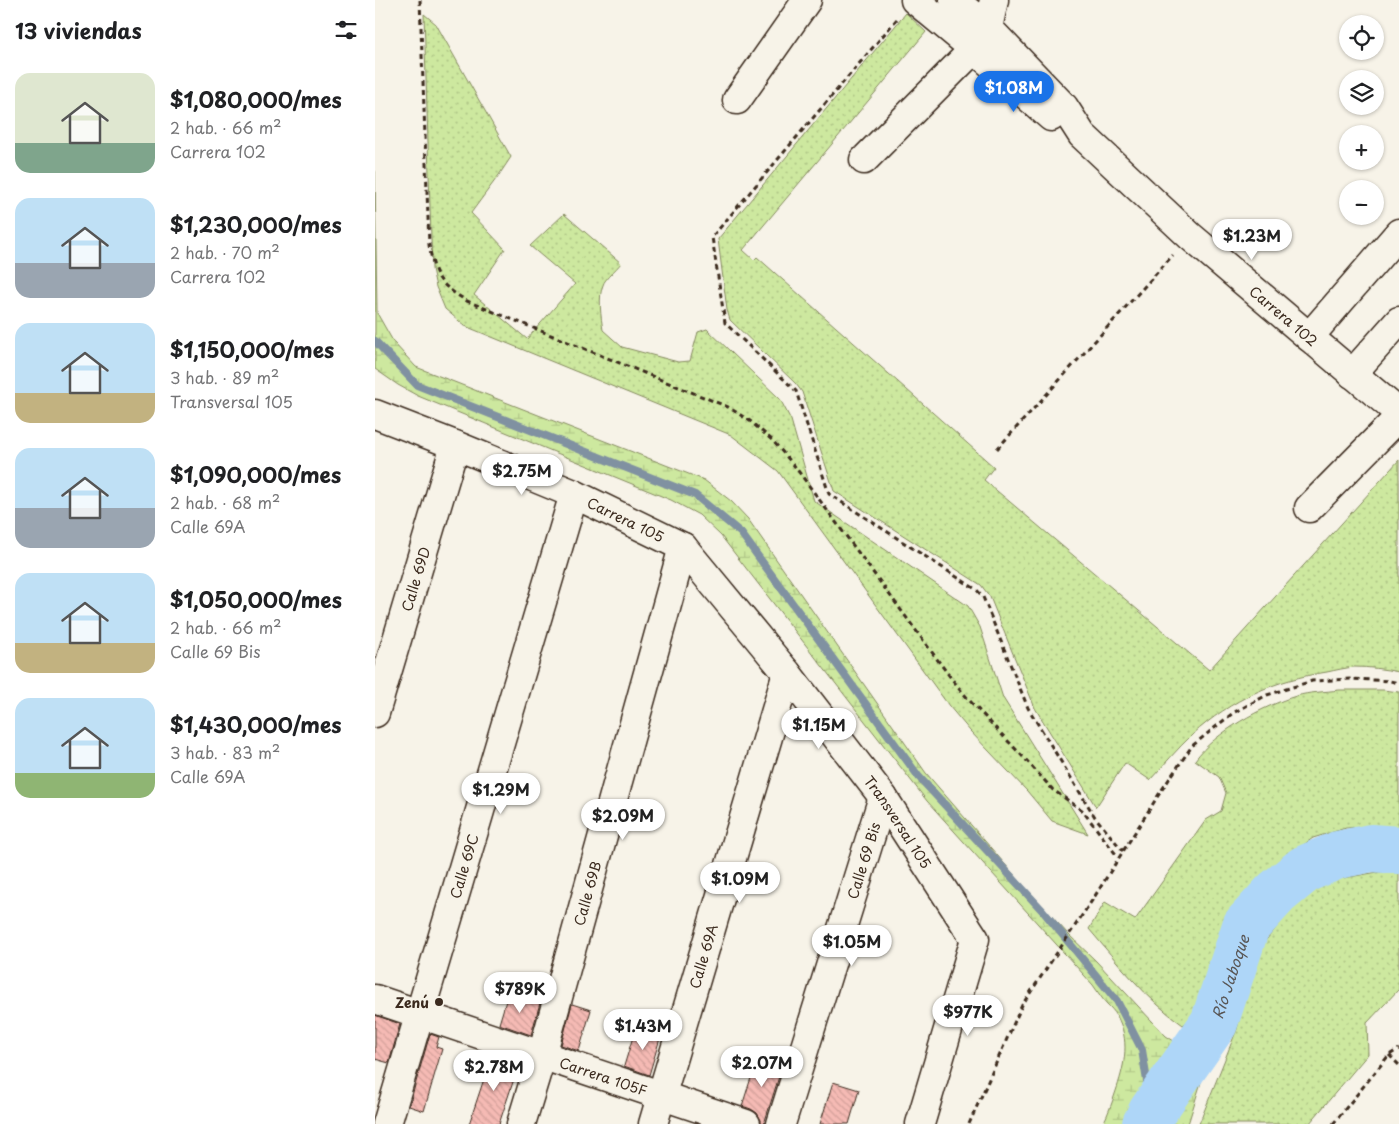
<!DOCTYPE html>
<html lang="es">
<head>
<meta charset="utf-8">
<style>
  :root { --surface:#fff; --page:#f6f6f6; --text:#202124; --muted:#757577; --accent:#1a73e8 }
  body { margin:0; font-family:"Playpen Sans",sans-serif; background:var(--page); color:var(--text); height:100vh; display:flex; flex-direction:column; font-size:19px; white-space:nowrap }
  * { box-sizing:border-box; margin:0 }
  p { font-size:16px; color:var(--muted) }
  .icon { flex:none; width:28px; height:28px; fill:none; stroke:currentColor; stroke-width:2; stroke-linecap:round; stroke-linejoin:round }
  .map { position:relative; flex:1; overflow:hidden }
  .panel { display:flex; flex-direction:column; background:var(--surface); width:375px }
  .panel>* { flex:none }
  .tools { position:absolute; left:964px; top:15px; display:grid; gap:10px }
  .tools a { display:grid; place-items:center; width:45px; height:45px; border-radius:50%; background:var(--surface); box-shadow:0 1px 4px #0004; font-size:25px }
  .price { position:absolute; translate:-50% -42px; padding:0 11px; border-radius:18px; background:#fff; color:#222; font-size:16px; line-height:32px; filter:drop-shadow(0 1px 2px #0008) }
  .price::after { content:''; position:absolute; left:50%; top:30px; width:15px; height:11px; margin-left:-8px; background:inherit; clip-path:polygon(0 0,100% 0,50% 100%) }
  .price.selected { background:var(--accent); color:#fff }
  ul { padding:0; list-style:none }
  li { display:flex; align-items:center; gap:15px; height:125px; padding:0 15px }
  li span { display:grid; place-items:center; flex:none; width:140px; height:100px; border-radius:15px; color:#555 }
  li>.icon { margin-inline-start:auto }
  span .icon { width:60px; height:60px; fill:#fffc; stroke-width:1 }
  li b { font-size:21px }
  h2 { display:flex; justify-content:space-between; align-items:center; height:60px; padding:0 15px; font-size:21px }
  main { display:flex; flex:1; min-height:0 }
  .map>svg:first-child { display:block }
  .wetland { fill:url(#wetland-marsh); stroke:#84895e }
  .park { fill:url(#park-dots); stroke:#84895e }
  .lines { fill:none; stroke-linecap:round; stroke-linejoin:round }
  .stream { stroke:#8091a1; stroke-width:8 }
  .river { stroke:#aed6f8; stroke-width:48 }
  .building { fill:url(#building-back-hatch); stroke:#3b2a1e }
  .minor-casing { stroke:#3b2a1e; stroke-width:31 }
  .path { stroke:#3b2a1e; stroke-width:3; stroke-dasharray:5 4; stroke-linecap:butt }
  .minor { stroke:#f7f3e8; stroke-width:28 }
  .poi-dot { fill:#3b2a1e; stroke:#f7f3e8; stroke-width:2 }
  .labels { text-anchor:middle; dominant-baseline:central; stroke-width:5; stroke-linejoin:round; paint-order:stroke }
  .street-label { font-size:14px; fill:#3b2a1e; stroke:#f7f3e8 }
  .poi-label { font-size:14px; font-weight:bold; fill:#3b2a1e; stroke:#f7f3e8; text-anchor:end }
  .water-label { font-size:15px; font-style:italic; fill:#585554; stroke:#f7f3e8 }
</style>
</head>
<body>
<main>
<section class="panel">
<h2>13 viviendas<svg class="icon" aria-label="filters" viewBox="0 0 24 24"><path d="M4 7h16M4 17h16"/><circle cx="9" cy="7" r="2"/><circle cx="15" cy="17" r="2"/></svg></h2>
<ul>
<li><span style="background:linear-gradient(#dfe7d0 70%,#7fa58c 0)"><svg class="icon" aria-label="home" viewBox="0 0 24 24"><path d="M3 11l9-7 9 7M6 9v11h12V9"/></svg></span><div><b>$1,080,000/mes</b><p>2 hab. · 66 m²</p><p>Carrera 102</p></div></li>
<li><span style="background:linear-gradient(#bfe0f5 65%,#9aa5b1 0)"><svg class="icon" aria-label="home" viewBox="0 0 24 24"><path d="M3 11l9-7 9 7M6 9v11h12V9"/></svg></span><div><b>$1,230,000/mes</b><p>2 hab. · 70 m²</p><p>Carrera 102</p></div></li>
<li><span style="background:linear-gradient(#bfe0f5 70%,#c2b280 0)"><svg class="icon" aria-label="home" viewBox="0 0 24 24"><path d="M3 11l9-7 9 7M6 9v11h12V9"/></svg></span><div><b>$1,150,000/mes</b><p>3 hab. · 89 m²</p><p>Transversal 105</p></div></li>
<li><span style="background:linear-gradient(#bfe0f5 60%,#9aa5b1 0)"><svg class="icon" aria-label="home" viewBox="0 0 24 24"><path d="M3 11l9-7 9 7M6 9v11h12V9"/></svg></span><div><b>$1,090,000/mes</b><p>2 hab. · 68 m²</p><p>Calle 69A</p></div></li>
<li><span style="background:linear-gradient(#bfe0f5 70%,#c2b280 0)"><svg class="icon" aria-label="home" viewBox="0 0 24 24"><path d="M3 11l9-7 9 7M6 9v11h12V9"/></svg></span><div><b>$1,050,000/mes</b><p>2 hab. · 66 m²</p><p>Calle 69 Bis</p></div></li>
<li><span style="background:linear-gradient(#bfe0f5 75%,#8fb573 0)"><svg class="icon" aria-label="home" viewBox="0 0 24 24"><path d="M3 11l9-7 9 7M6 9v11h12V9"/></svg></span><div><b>$1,430,000/mes</b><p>3 hab. · 83 m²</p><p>Calle 69A</p></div></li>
</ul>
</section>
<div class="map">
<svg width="1024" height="1124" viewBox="0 0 1024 1124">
  <defs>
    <pattern id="wetland-marsh" width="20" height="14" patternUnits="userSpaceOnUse" patternTransform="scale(1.25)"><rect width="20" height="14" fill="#cde89f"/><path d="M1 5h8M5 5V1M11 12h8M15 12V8" fill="none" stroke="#b1c788"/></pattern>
    <pattern id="park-dots" width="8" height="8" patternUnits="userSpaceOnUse" patternTransform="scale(1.25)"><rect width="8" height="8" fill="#cde89f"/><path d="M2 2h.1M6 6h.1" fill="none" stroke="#b1c788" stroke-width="1.8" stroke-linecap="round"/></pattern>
    <pattern id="building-back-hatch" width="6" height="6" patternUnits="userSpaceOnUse" patternTransform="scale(1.25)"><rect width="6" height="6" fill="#f5bab4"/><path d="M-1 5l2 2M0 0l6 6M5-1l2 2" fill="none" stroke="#d3a09a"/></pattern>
  </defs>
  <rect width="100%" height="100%" fill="#f7f3e8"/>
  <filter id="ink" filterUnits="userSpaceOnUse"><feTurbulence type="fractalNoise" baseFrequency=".02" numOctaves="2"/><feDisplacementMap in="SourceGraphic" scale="10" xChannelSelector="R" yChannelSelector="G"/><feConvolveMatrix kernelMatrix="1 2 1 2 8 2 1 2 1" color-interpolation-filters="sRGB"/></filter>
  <g filter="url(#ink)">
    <path class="wetland" d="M0,171L2,313L19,343L41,367L329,480L356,501L373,519L551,773L648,885L693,934L721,961L791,1036L799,1041L815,1037L825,1022L833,1005L847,962L857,938L871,913L900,883L924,865L946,857L974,849L1024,850V868C1014,868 1003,865 993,866C936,871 892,903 866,954L813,1124H728C734,1112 738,1100 742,1088C750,1063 755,1040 742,1016C739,1011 736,1008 732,1004C727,999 723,992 718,985L552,801L346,536L324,515L296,500L43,396L23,385L0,369Z"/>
    <g class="park">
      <path d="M531,13L551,32L368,250L379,260L382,257L619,467L609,480L834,670L1024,460V672C1009,669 994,667 979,667C970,668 961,670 952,672C899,680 857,699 817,735C802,749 789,765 775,780L750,763L721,807L660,708L615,597L606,585L459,491L427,392L421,384L355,320L352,310L343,239Z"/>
      <path d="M49,14L61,24L136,157L124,175L96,213L130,249L99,295L152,339L200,284L155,246L189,214L246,263C241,270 230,278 228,285C223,296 226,318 228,330L247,347L303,362L315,361L323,332L332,329L405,399L416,420L439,501L593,606L605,627L628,698L713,834L677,821L652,791L595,731L574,706L403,471L356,435L90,326L70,309L61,287L57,269Z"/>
      <path d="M964,690H1008L1024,692V828L1007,826L971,828L938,838L885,876L858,914L833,972L821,1015L808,1025C771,999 743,963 714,929L730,902L760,920L831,820L846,811L851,793L844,777L820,760C840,732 888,706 921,696C935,692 950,692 964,690Z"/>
      <path d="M1003,872L1024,873V989L992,1023L993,1054L934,1124H824L862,1029L882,951L924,900L957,880Z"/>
    </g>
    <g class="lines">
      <path class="stream" d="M0,341L42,385L320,495L366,533L544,777L668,911L742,1001L767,1050L777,1112"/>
      <path class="river" id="s1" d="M771,1124L777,1112L839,1023L871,926L901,893L930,869L963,855L996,848L1024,850"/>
    </g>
    <g class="building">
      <path d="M133,994L165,1003L156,1035L124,1024Z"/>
      <path d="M197,1004L216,1010L204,1051L186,1045Z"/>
      <path d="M0,1015L25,1024L14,1063L0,1059Z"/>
      <path d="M261,1027L286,1035L274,1075L249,1066Z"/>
      <path d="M55,1034L64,1037L61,1047L67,1049L49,1111L34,1106Z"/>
      <path d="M117,1055L144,1064L124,1124H94Z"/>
      <path d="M382,1059L407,1067L389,1124H386V1120L382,1113L376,1109L367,1106Z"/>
      <path d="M458,1082L484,1090L474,1124H445Z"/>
    </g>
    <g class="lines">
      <defs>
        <g id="minor">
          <path d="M540,0L599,49L676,117"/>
          <path id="s2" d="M579,0L613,28L689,107L707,135L815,236L1024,413"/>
          <path d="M362,100L432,0"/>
          <path d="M489,160L599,49L613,28L619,0"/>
          <path d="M934,337L1024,233"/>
          <path d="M977,374L1024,321"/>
          <path id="s3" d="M0,414L80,445L199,494L308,547L412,673L508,797L600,939L545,1124"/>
          <path d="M934,508L1024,417"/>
          <path id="s4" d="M0,713L80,445"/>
          <path id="s5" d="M0,999L371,1124"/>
          <path id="s6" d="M12,1124L199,494"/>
          <path id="s7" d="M146,1124L167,1055L308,547"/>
          <path id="s8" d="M278,1124L412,673"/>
          <path id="s9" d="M406,1124L508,797"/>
        </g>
      </defs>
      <use href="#minor" class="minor-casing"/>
      <g class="path">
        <path d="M45,0L54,245C60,278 64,284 92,301L353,407L375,421L397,440L418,464L576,678L594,700L652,761L678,790L707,810L743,857"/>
        <path d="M522,19L337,237L350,323L421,391L454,494L602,590L608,597L653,708L720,817L748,851"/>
        <path d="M622,449L798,255"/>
        <path d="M1014,1055L1024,1065"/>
        <path d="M594,1124L647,1005L718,899L786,791L817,746L858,713L892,695L937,681L977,679L1015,681L1024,683"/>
        <path d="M958,1124L1014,1055L1024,1049"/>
      </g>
      <use href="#minor" class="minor"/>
    </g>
  </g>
  <circle class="poi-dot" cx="64" cy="1002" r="5"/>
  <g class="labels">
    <g class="street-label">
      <text stroke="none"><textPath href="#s2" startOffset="458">Carrera 102</textPath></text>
      <text stroke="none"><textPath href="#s3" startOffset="272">Carrera 105</textPath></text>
      <text stroke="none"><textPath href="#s4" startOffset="140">Calle 69D</textPath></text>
      <text stroke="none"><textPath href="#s3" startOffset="685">Transversal 105</textPath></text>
      <text stroke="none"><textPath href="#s9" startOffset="276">Calle 69 Bis</textPath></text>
      <text stroke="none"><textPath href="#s6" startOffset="269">Calle 69C</textPath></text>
      <text stroke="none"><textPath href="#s7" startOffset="240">Calle 69B</textPath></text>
      <text stroke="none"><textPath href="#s8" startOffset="175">Calle 69A</textPath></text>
      <text stroke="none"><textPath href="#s5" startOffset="241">Carrera 105F</textPath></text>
    </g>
    <g class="poi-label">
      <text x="54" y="1002">Zenú</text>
    </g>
    <g class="water-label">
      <text stroke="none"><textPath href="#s1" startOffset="171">Río Jaboque</textPath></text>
    </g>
  </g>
</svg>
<div class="tools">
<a><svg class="icon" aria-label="locate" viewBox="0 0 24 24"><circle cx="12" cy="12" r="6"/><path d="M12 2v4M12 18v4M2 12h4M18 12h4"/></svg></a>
<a><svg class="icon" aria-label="layers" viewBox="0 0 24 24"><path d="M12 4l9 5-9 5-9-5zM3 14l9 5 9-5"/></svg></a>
<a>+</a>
<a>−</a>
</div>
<b class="price selected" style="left:639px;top:113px">$1.08M</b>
<b class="price" style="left:877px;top:261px">$1.23M</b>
<b class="price" style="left:147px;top:496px">$2.75M</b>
<b class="price" style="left:444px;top:750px">$1.15M</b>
<b class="price" style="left:126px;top:815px">$1.29M</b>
<b class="price" style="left:248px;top:841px">$2.09M</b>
<b class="price" style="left:365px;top:904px">$1.09M</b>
<b class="price" style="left:477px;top:967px">$1.05M</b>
<b class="price" style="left:145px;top:1014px">$789K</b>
<b class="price" style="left:593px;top:1037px">$977K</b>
<b class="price" style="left:268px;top:1051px">$1.43M</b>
<b class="price" style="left:387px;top:1088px">$2.07M</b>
<b class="price" style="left:119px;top:1092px">$2.78M</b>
</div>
</main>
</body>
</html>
